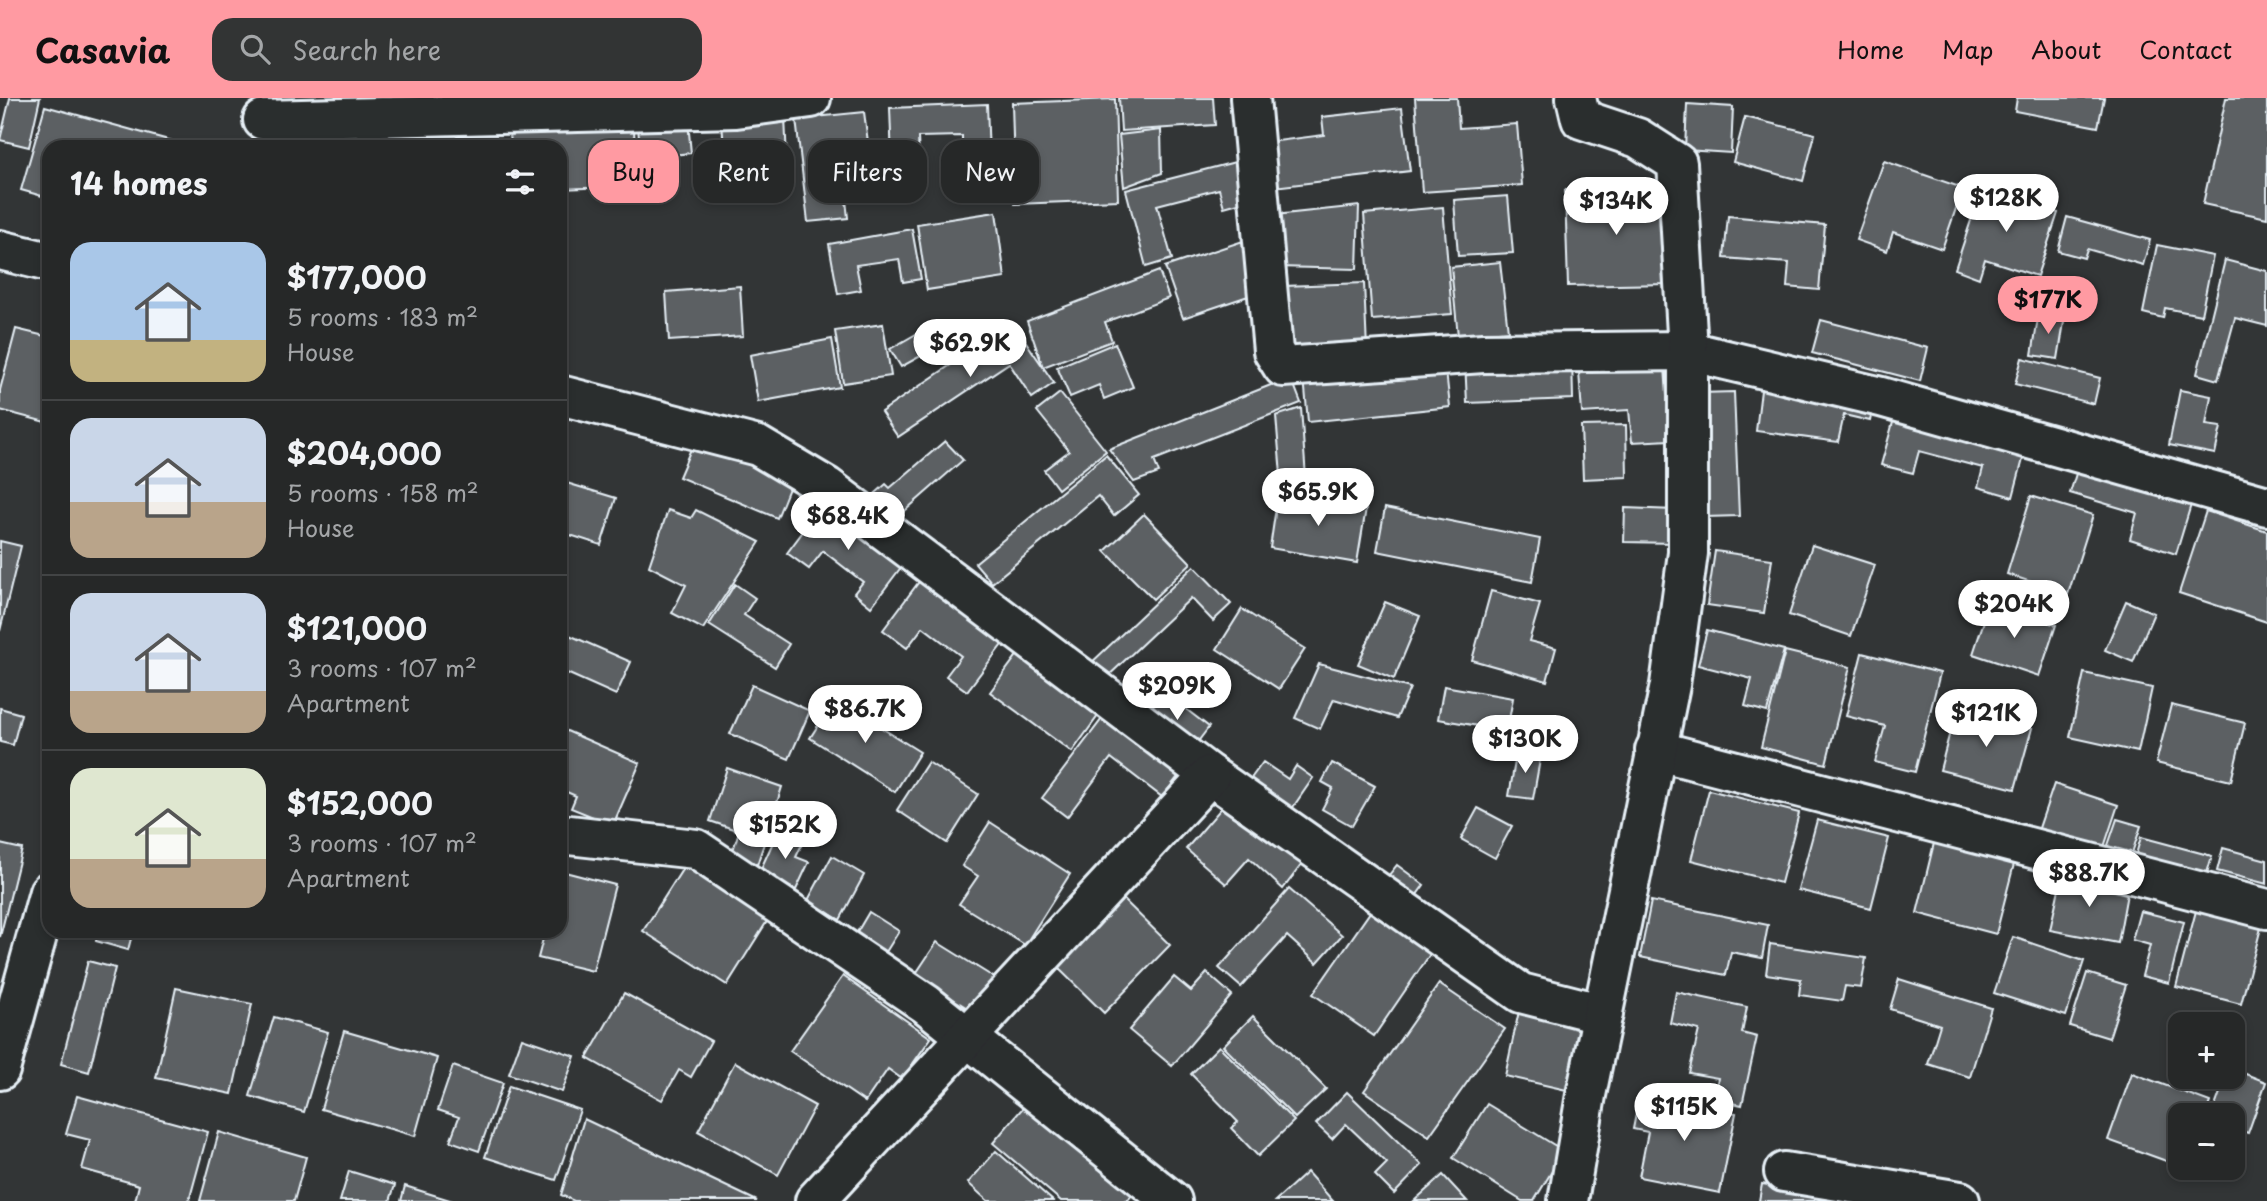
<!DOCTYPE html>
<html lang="en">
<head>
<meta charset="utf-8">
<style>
  :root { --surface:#262828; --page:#323434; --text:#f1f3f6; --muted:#a4a6a8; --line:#424445; --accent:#ff9aa2 }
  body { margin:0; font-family:"Playpen Sans",sans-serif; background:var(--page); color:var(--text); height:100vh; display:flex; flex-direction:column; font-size:26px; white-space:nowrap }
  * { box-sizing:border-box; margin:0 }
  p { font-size:23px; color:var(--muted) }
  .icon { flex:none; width:38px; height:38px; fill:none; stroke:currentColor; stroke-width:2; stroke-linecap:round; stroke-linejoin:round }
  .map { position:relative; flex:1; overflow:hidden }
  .drawer { position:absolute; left:42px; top:42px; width:525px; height:798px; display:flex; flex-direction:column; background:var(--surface); border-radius:21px; box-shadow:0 4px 10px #0003,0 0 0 2px var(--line) }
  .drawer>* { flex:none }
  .banner { position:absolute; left:588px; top:42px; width:665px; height:63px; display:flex; gap:14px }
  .buttons { position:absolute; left:2168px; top:914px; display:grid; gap:14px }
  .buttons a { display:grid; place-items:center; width:77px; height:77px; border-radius:14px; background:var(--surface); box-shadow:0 4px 10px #0003,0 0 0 2px var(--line); font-size:35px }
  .price { position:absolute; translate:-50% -60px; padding:0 16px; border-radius:24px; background:#fff; color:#222; font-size:23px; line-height:46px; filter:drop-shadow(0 2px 4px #0008) }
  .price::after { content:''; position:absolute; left:50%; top:42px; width:21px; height:16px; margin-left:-10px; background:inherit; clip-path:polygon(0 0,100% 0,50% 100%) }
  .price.active { background:var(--accent); color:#111 }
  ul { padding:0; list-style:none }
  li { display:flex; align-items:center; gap:21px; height:175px; padding:0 28px }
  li+li { border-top:2px solid var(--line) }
  li span { display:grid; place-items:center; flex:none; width:196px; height:140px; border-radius:21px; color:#555 }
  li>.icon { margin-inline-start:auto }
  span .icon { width:84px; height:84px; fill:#fffc; stroke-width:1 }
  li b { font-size:30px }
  h2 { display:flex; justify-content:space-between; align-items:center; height:84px; padding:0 28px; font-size:30px }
  .tag { padding:0 24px; border-radius:21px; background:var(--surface); box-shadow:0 4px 10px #0003,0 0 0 2px var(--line); font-size:24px; line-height:63px }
  .tag.active { background:var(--accent); color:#111 }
  header { display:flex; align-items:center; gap:42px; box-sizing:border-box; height:98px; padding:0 35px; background:var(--accent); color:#111 }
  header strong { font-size:33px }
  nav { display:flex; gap:38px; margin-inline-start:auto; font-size:24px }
  .search { width:490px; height:63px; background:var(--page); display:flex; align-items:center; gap:18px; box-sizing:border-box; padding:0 24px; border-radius:21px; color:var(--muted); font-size:26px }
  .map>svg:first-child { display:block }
  .building { fill:#5c6063; stroke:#e8f1f8; stroke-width:2 }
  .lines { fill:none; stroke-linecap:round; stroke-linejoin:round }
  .minor-casing { stroke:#e8f1f8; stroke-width:44 }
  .minor { stroke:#2a2d2e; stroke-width:38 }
</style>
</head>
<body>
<header>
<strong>Casavia</strong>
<div class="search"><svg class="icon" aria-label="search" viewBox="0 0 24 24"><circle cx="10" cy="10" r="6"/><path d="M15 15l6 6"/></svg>Search here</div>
<nav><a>Home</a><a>Map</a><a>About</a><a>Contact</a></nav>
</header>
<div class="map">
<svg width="2267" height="1103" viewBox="0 0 2267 1103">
  <rect width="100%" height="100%" fill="#323536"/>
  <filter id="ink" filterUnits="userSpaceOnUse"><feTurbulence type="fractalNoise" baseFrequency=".0143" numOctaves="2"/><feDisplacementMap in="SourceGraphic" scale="14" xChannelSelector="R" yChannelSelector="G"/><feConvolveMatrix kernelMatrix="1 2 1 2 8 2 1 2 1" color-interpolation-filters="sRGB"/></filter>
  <g filter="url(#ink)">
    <g class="building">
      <path d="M10,0H40L29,49L0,42Z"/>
      <path d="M1119,0H1213L1215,27L1121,33Z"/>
      <path d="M1415,0H1457L1459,30L1517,26L1522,87L1422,94Z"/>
      <path d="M2017,0H2104L2098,29L2015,13Z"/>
      <path d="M2226,0H2267V120L2203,106Z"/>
      <path d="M1115,1L1118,102L1015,106L1012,5Z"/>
      <path d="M987,6L989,59L962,60V38L918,39L919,62L892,63L890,10Z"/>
      <path d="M1687,6L1733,9L1731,55L1685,52Z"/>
      <path d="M45,8L194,49H49V100L21,92Z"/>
      <path d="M1402,10L1410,73L1274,89L1269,44L1324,37L1322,19Z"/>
      <path d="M864,14L868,44L840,47L848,120L808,124L796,21Z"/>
      <path d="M785,19L787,62L725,67L722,23Z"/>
      <path d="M1745,19L1815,36L1803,83L1733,64Z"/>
      <path d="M688,24L691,55L672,57L675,82L643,85L638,29Z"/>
      <path d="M634,29L636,88L560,91V49H511L510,34Z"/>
      <path d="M1161,32L1162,75L1124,89L1119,37Z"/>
      <path d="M332,41L364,46V49H331Z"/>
      <path d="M1243,62L1253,101L1224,109L1219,91L1157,107L1172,161L1146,169L1126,92Z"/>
      <path d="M1884,63L1963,90L1942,151L1893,134L1887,153L1856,142Z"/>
      <path d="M1982,89L2058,115L2037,178L1985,161L1979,180L1955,171Z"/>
      <path d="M1665,90L1668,186L1568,188L1565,92Z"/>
      <path d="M1508,98L1513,155L1458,158L1454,102Z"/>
      <path d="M1359,108L1357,171L1277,169L1275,117Z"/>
      <path d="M1443,109L1452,216L1372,222L1364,116Z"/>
      <path d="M996,114L1005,180L927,192L917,126Z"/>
      <path d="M1728,118L1825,127L1819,192L1787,189L1789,165L1724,160Z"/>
      <path d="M2067,119L2150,142L2143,167L2087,151L2084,160L2058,153Z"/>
      <path d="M912,131L921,181L903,184L899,161L856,167L861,192L838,196L829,146Z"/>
      <path d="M1249,141L1266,192L1183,220L1165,169Z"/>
      <path d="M2157,147L2213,158L2201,217L2165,210L2163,220L2143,215Z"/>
      <path d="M2225,162L2267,173V228L2235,220L2218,282L2197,276Z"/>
      <path d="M1500,164L1508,233L1458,238L1451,169Z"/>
      <path d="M1159,173L1169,200L1105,224L1112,243L1043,269L1027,223Z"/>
      <path d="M1364,185L1367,251L1286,255L1284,188Z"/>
      <path d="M740,188L743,238L669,243L666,194Z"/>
      <path d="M2039,214L2065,218L2058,261L2032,257Z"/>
      <path d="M1821,222L1928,250L1920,283L1812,255Z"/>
      <path d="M937,224L948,243L901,269L890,251Z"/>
      <path d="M1013,225L1054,285L1032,300L1009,265L898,339L881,314Z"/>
      <path d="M883,226L891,278L843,285L835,233Z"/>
      <path d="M16,231L49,239V325L0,312V292Z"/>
      <path d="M832,241L840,289L758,304L750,257Z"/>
      <path d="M1115,245L1133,289L1104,301L1099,287L1070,299L1057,269Z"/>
      <path d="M1664,254L1670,342L1632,344L1629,312L1582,315L1578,260Z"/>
      <path d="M1572,259L1573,301L1467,305L1465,262Z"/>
      <path d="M2022,260L2100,280L2094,306L2015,286Z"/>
      <path d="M1445,264L1450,309L1308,324L1304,279Z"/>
      <path d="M1763,276L1875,300L1870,323L1844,317L1838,344L1756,333Z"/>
      <path d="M1291,279L1301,305L1154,362L1159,375L1134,384L1109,351Z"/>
      <path d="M2180,292L2211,298L2206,327L2221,329L2215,356L2169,347Z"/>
      <path d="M1734,294L1739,418L1705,419L1700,295Z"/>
      <path d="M1060,295L1106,353L1058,391L1044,372L1069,353L1037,313Z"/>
      <path d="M1301,310L1306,380L1282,389L1276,318Z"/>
      <path d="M1897,310L2027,346L2013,399L1978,389L1983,370L1919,353L1913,375L1881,367Z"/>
      <path d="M1626,327L1627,379L1583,381L1581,328Z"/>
      <path d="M696,339L793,380L777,420L679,379Z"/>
      <path d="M945,343L963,362L891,425L869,401L886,386L890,390Z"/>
      <path d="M1106,357L1139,397L1114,418L1098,398L992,485L975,465Z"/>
      <path d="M2079,366L2193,400L2176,456L2130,441L2137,415L2070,395Z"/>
      <path d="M560,383L616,400L601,447L567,436L560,459Z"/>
      <path d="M1278,396L1366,410L1357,465L1270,450Z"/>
      <path d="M2031,398L2093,417L2068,496L2007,476Z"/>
      <path d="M825,404L905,464L871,509L854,495L863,484L823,453L809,471L787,455Z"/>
      <path d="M1385,410L1540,441L1532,484L1377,453Z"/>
      <path d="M1625,410L1675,412V445L1624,444Z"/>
      <path d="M668,412L691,420L696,412L760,444L703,531L672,515L686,487L649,468Z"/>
      <path d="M2206,413L2267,433V524L2179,495Z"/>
      <path d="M1144,416L1191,465L1153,501L1105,453Z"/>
      <path d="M0,443L21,448L0,533Z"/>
      <path d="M1812,447L1875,467L1851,538L1789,517Z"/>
      <path d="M1715,453L1772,461L1764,515L1707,507Z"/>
      <path d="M1194,468L1231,506L1213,523L1191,500L1104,582L1090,566Z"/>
      <path d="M924,477L1007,540L967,593L946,578L961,558L923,529L907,550L883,532Z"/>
      <path d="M735,486L755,500L744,517L789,546L775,569L709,527Z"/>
      <path d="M1491,493L1540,506L1529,543L1556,550L1547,583L1472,562Z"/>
      <path d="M2126,503L2154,515L2133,564L2105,552Z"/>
      <path d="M1385,504L1420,518L1394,581L1358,566Z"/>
      <path d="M1990,505L2056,527L2039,578L1973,556Z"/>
      <path d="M1242,511L1305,551L1279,591L1217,551Z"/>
      <path d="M1707,532L1784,552L1767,614L1745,608L1752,581L1698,567Z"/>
      <path d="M560,533L631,564L616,597L560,572Z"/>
      <path d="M1021,552L1103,611L1072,654L990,594Z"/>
      <path d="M1785,553L1850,569L1826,666L1761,649Z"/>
      <path d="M1862,555L1940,575L1915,674L1875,664L1885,628L1846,618Z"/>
      <path d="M1319,566L1410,590L1397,620L1334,601L1320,631L1295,620Z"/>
      <path d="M2084,575L2152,590L2138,654L2070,639Z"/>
      <path d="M752,587L810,613L789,661L730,636Z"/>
      <path d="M1444,588L1513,600L1507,633L1438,621Z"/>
      <path d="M1164,594L1209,629L1190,654L1144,619Z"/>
      <path d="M835,601L920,654L895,694L810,640Z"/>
      <path d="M2171,607L2245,625L2231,683L2156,665Z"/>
      <path d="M0,610L21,616L13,647L0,644Z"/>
      <path d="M1956,611L2032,630L2015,691L1940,672Z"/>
      <path d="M1108,613L1184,671L1162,699L1111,660L1067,719L1042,700Z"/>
      <path d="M560,630L640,665L613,727L571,710L576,698L560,691Z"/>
      <path d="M1517,652L1541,656L1533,701L1509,698Z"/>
      <path d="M928,664L978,696L947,745L897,712Z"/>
      <path d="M1263,664L1288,681L1296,668L1313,680L1291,712L1249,683Z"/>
      <path d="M1332,665L1375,688L1352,728L1322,711L1333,690L1322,684Z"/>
      <path d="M727,670L782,689L757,767L731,759L739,733L710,723Z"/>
      <path d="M2054,686L2118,707L2102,755L2038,733Z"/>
      <path d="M1709,692L1799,715L1781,785L1691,762Z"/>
      <path d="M1230,700L1308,758L1283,791L1249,760L1226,786L1186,751Z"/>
      <path d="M1478,710L1512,728L1495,760L1461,741Z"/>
      <path d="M2117,721L2141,728L2129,764L2105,756Z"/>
      <path d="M1817,722L1889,740L1871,810L1798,792Z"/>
      <path d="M990,724L1070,776L1025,847L959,806L978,778L962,768Z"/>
      <path d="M779,731L804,742L796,759L809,764L796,792L759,775Z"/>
      <path d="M2141,739L2212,758L2205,782L2134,763Z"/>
      <path d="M1934,745L2014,766L1996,836L1917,815Z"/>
      <path d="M0,746L22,751L0,839Z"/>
      <path d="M2223,750L2267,762V786L2217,773Z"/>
      <path d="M832,758L864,777L840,822L807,804Z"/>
      <path d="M687,764L771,817L727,887L643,833Z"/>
      <path d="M1397,767L1424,787L1413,802L1385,782Z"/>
      <path d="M561,773L615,787L593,873L538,860L545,833H560Z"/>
      <path d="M2062,777L2128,790L2118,845L2050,832Z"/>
      <path d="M1289,791L1342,837L1317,865L1287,838L1241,889L1219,870Z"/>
      <path d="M1118,796L1170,847L1104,915L1052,864Z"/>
      <path d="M1651,803L1768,827L1762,860L1731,854L1726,877L1640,859Z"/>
      <path d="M1375,807L1435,849L1374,938L1313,896Z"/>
      <path d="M2197,809L2262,826L2241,906L2176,889Z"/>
      <path d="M2140,813L2184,824L2169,885L2142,878L2150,847L2132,842Z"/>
      <path d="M869,814L899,833L886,854L856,836Z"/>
      <path d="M98,833H133L128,852L96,843Z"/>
      <path d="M2013,839L2084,863L2066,918L1994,895Z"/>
      <path d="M937,844L998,882L977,916L915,877Z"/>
      <path d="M1770,846L1866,860L1861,890L1845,888L1842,903L1799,897L1801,881L1766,876Z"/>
      <path d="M88,863L115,870L89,974L61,966Z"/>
      <path d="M1207,875L1232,897L1172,968L1129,932L1174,879L1191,893Z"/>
      <path d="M2087,875L2126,887L2109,940L2070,928Z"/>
      <path d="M843,878L931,940L902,981L888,971L865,1004L790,953Z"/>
      <path d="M1899,881L1991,910L1970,979L1928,966L1940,927L1890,911Z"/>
      <path d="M1439,886L1505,931L1429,1038L1364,993Z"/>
      <path d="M176,890L252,906L232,996L156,980Z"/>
      <path d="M1676,894L1747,909L1742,935L1757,939L1742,1007L1714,1001L1718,980L1689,975L1699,932L1670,925Z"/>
      <path d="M624,895L711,943L691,979L679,972L662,1002L587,960Z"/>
      <path d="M1519,913L1586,927L1571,993L1505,978Z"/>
      <path d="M1253,918L1326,991L1295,1020L1223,948Z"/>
      <path d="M274,919L328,934L304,1014L250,998Z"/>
      <path d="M344,933L437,960L415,1038L321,1011Z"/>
      <path d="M522,940L575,958L562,994L509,976Z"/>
      <path d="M1219,948L1294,1023L1258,1058L1231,1030L1238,1024L1191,976Z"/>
      <path d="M735,964L815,1008L778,1077L698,1033Z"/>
      <path d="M453,968L503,985L479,1053L450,1043L459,1019L438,1012Z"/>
      <path d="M2233,971L2266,984L2248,1035L2233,1030V1017H2212L2226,978H2233Z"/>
      <path d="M2132,975L2210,1004L2205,1017H2180V1068L2108,1042Z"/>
      <path d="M509,988L580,1012L556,1082L485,1059Z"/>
      <path d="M1347,994L1422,1067L1394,1096L1375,1077L1387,1065L1346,1026L1332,1041L1316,1026Z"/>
      <path d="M1640,996L1736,1015L1720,1095L1639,1079L1648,1034L1633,1031Z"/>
      <path d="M77,998L208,1034L189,1103H135L139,1087L82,1071L90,1042L66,1036Z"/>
      <path d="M1032,999L1138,1090L1127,1103H1061L993,1045Z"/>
      <path d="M1487,1006L1564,1053L1534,1103H1522L1453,1060Z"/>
      <path d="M584,1021L757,1103H574L561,1097Z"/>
      <path d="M219,1034L306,1059L294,1103H200Z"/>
      <path d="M996,1053L1053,1103H988L968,1085Z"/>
      <path d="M349,1073L395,1087L390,1103H340Z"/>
      <path d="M1307,1074L1333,1103H1275Z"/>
      <path d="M1443,1077L1467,1103H1414Z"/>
      <path d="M1762,1086L1873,1103H1759Z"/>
      <path d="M405,1088L453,1103H401Z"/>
    </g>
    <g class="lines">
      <defs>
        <g id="minor">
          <path d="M1250,0L1273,253L1283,269L1483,255L1688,253L1881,299L2267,408"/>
          <path d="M263,22L736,10L811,0"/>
          <path d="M0,152L49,164"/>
          <path d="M560,297L758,348L827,389L1210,677L1521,895L1603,916"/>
          <path d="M1655,652L2267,811"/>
          <path d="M560,736L696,751L926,906L1172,1103"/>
          <path d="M0,972L49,794"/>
          <path d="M1784,1074L1960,1103"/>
          <path d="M815,1103L1210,677"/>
          <path d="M1568,1103L1586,997L1670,587L1688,455V253L1677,65L1638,40L1581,21L1576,0"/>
        </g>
      </defs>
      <use href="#minor" class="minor-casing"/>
      <use href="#minor" class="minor"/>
    </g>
  </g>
</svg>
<div class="buttons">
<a>+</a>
<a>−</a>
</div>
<b class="price" style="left:2006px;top:136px">$128K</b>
<b class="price" style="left:1616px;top:139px">$134K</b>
<b class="price active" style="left:2048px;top:238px">$177K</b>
<b class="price" style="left:970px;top:281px">$62.9K</b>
<b class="price" style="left:1318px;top:430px">$65.9K</b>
<b class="price" style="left:848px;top:454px">$68.4K</b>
<b class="price" style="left:2014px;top:542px">$204K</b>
<b class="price" style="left:1177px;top:624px">$209K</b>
<b class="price" style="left:865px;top:647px">$86.7K</b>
<b class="price" style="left:1986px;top:651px">$121K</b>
<b class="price" style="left:1525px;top:677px">$130K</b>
<b class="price" style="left:785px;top:763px">$152K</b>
<b class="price" style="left:2089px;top:811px">$88.7K</b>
<b class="price" style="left:1684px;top:1045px">$115K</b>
<div class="banner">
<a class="tag active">Buy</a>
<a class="tag">Rent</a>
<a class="tag">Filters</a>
<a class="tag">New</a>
</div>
<section class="drawer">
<h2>14 homes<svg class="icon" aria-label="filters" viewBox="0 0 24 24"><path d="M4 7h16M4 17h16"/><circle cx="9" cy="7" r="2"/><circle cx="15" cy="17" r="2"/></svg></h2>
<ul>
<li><span style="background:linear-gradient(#a9c7e8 70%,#c2b280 0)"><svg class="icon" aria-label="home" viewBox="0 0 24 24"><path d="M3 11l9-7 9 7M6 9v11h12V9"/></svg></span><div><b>$177,000</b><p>5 rooms · 183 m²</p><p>House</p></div></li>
<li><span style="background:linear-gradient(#c9d6e8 60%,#b9a48a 0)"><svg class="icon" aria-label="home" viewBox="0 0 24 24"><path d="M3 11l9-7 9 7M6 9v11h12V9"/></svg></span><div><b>$204,000</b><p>5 rooms · 158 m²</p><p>House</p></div></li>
<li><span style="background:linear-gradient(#c9d6e8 70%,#b9a48a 0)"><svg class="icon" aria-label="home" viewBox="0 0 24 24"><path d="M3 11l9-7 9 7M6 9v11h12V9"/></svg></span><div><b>$121,000</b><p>3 rooms · 107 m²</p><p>Apartment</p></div></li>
<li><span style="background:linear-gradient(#dfe7d0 65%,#b9a48a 0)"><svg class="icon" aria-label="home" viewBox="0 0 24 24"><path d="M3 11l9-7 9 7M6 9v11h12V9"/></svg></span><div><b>$152,000</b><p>3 rooms · 107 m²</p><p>Apartment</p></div></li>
</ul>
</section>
</div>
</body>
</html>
